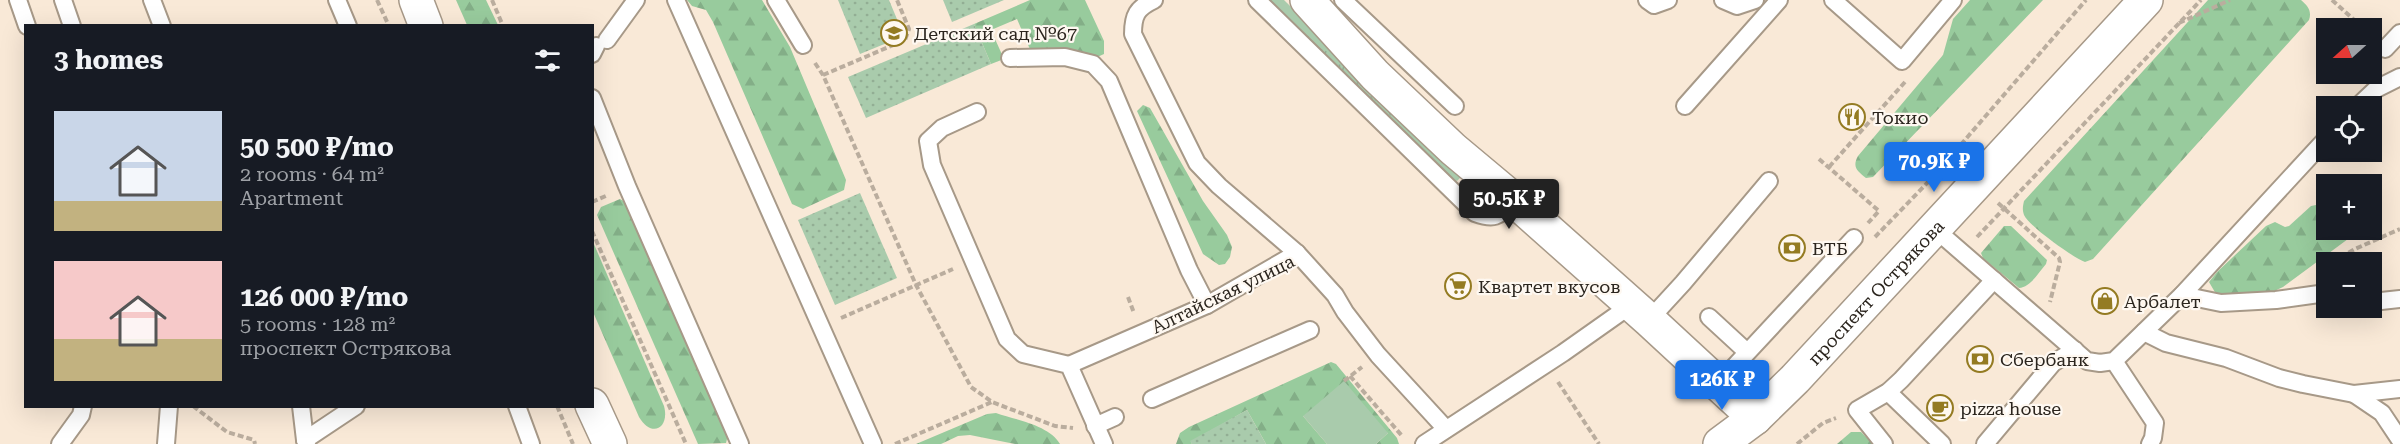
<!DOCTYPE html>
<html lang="en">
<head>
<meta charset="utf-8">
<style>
  :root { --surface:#171b24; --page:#20242c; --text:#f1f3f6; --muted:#9ea1a6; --accent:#1a73e8 }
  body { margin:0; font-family:"Roboto Serif",serif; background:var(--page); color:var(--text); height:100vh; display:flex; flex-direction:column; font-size:22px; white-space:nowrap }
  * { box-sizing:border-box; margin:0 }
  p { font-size:20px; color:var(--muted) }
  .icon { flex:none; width:33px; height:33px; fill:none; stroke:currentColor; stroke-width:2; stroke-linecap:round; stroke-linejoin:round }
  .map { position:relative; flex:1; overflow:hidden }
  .details { position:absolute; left:24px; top:24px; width:570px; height:384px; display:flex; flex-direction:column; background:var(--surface); border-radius:0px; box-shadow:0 6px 24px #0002 }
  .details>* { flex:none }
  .needle { width:39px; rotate:249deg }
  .tools { position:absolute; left:2316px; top:18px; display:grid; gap:12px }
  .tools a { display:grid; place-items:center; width:66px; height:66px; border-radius:0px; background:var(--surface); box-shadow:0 6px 24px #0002; font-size:30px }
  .price { position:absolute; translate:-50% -51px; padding:0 14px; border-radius:6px; background:var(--accent); color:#fff; font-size:20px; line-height:39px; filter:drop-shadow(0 2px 3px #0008) }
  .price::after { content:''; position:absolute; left:50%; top:36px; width:18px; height:14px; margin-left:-9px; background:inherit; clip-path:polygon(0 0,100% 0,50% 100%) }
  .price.current { background:#222; color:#fff }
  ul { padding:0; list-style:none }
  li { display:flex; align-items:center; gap:18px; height:150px; padding:0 30px }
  li span { display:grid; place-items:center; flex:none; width:168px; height:120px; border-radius:0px; color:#555 }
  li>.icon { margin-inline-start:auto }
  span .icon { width:72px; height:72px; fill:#fffc; stroke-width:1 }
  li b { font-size:26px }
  h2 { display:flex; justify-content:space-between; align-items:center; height:72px; padding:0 30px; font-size:26px }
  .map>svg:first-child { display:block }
  .grass { fill:url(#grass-tufts) }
  .forest { fill:url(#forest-firs) }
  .park { fill:url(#park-dots) }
  .pitch { fill:#a9cbac }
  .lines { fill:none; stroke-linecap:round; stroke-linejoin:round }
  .lane-casing { stroke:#a79988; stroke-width:20 }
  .street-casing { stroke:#a79988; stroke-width:36 }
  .secondary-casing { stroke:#a79988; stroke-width:36 }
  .primary-casing { stroke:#a79988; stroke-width:36 }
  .path { stroke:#baad9e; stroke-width:4; stroke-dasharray:6 3; stroke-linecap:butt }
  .lane { stroke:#fff; stroke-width:16 }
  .street { stroke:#fff; stroke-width:33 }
  .secondary { stroke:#fff; stroke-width:33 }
  .primary { stroke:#fff; stroke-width:33 }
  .labels { text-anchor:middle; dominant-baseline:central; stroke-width:4.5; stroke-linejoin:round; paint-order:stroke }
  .poi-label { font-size:18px; fill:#2b251e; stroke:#fef8f1; text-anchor:start }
  .street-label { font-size:18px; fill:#2b251e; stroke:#fef8f1 }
</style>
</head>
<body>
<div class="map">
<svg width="2400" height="444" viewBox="0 0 2400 444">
  <defs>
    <pattern id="grass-tufts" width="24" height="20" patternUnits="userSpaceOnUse" patternTransform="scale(1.5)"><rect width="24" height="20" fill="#a9cbac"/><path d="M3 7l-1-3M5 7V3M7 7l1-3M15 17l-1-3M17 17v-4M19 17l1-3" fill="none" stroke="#92ae94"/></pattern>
    <pattern id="forest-firs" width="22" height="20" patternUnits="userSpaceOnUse" patternTransform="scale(1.5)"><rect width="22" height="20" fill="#98cb9d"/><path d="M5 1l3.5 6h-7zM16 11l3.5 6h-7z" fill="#83ae87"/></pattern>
    <pattern id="park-dots" width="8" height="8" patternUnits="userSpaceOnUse" patternTransform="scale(1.5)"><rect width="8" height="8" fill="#a9cbac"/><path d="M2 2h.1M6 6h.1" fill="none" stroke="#92ae94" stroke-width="1.8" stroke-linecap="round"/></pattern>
  </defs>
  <rect width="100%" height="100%" fill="#f9e9d7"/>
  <path class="grass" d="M1269,0H1284L1462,176L1457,181L1453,179Z"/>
  <g class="forest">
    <path d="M456,0H486L498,25H467Z"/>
    <path d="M687,0H762L790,47L846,180L844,190L803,209L792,204L713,22L706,10L692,6Z"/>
    <path d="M1030,0H1085L1104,41V54L1093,59L1032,54L1017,19L991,30L1004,59L991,64L974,24Z"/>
    <path d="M1970,0H2043L1873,177L1866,178C1857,171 1852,167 1858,156L1943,55L1953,19Z"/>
    <path d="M2208,0H2301C2308,6 2312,11 2309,20L2093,259L2085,262C2072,257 2030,227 2024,215C2022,209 2023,206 2024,201Z"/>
    <path d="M1143,105L1150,108L1203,201L1227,235L1232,247L1230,257L1225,264L1219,265L1203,254L1137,111Z"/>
    <path d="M620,199L627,203L728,435L726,443L698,444L597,215L601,207Z"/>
    <path d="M2326,203V230H2353L2348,239L2283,287L2270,293L2216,294L2209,282L2217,272L2266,226L2275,222L2285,227L2289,226L2311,206Z"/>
    <path d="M2004,226H2011L2047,260L2046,264C2038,273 2031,287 2019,288L1983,258L1981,253Z"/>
    <path d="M593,242L664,406C670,429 651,438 639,417L593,312Z"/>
    <path d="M1331,362L1336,364L1397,438L1399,444H1376L1388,433L1303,416L1327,444H1266L1247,410L1191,442L1192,444H1176L1180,433L1189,427Z"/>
    <path d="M996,413C1016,420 1049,425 1060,444H1015L970,435L958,436L941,444H916L987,414Z"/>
    <path d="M1851,432H1861L1873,444H1837Z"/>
  </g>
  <g class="park">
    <path d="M838,0H889L904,36L860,54Z"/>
    <path d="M943,0H1004L952,22Z"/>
    <path d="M974,24L991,64L866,118L848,77Z"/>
    <path d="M860,193L897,278L835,305L798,220Z"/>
    <path d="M1247,410L1266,444H1192L1190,441Z"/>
  </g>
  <path class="pitch" d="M1344,381L1388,433L1376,444H1327L1303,416Z"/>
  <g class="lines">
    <defs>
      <g id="lane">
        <path d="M18,0L27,26"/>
        <path d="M63,0L72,26"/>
        <path d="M152,0L162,26"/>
        <path d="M337,0L348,26"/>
        <path d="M676,0L873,444"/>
        <path d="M776,0L803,45"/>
        <path d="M1154,0C1137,8 1133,15 1133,34L1197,163L1219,186L1297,253L1335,295L1345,312L1378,355L1446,429"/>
        <path d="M1257,0L1475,213C1497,221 1499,215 1514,200"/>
        <path d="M1343,0L1455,106"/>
        <path d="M1647,0L1654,5L1668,0"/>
        <path d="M1723,0L1737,6L1755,0"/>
        <path d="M1833,0L1902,61L1953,0"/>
        <path d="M607,40L636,0"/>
        <path d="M2385,49L2400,33"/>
        <path d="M592,54L596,46"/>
        <path d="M1010,58L1065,57L1093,64L1109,81L1189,270L1207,305"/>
        <path d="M592,98L627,186L740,444"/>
        <path d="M1685,106L1779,0"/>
        <path d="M2358,106L2376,89L2400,77"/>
        <path d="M977,112L942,128L928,141L932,165L1007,339L1023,354L1069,365L1104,444"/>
        <path d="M1935,229L2087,361L2100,363L2114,361L2182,295L2326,139"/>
        <path d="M2182,295L2221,303L2276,300L2326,293"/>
        <path d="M2372,302L2400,299"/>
        <path d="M1709,317L1747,352"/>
        <path d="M1649,320L1683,283L1769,181"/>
        <path d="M2144,332L2166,343L2226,358L2279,378L2303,384L2354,394L2400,389"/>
        <path d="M2114,361L2155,423L2153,438L2150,444"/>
        <path d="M1069,365L1207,305L1297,253"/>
        <path d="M1719,383L1854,238"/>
        <path d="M1888,392L1942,444"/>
        <path d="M2354,394L2382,413L2400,440"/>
        <path d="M1152,399L1310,330"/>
        <path d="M301,406L305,440"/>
        <path d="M517,406L531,444"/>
        <path d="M1095,426L1115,417"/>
        <path d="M60,444L81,415L83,406"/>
        <path d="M166,444L169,406"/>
        <path d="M307,444L305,440L356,406"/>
        <path d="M1424,444L1563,353L1631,305"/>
        <path d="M1884,444L1857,410L1888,392L1901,380L1994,280"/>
        <path d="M1985,444L2053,363L2075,350"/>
      </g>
      <path id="street" d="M1307,0L1375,75L1453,149L1514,200L1649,320L1755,418"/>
      <g id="secondary">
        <path id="s1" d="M1720,444L1755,418L1795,379L2146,0"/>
      </g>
      <g id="primary">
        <path d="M416,0L426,26"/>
        <path d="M592,405L610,444"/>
      </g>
    </defs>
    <use href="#lane" class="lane-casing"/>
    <use href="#street" class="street-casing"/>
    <use href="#secondary" class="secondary-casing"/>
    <use href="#primary" class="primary-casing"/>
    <g class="path">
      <path d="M377,0L389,26"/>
      <path d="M492,0L503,26"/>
      <path d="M2332,0L2363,28"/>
      <path d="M2179,23L2230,0"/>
      <path d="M815,63L823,75L916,285L971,387L992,402L1055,426L1073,428"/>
      <path d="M823,75L905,40L909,29L897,0"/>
      <path d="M1819,159L1879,211L1868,223"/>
      <path d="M1829,167L1905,82"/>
      <path d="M592,202L608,195"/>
      <path d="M1998,203L2059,258L2060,262L2050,302"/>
      <path d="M592,231L686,444"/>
      <path d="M1875,237L1932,178L2086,0"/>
      <path d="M1977,237L2201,0"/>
      <path d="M2333,262L2355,249L2400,229"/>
      <path d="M2320,271L2326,267"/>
      <path d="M1128,297L1134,313"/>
      <path d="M841,318L953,269"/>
      <path d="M1350,376L1403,437"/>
      <path d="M1344,381L1362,367"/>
      <path d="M1558,382L1599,444"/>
      <path d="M193,406L227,432L254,440L255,444"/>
      <path d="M557,406L573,444"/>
      <path d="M895,444L992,402"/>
      <path d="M1797,444L1823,423L1836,418"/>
    </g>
    <use href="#lane" class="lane"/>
    <use href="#street" class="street"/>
    <use href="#secondary" class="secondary"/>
    <use href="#primary" class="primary"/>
  </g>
  <defs>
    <symbol id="school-ring" viewBox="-11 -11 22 22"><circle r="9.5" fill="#fef8f1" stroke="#947b22" stroke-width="1.5"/><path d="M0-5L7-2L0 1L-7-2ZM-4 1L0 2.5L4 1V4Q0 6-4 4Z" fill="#947b22"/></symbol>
    <symbol id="restaurant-ring" viewBox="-11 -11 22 22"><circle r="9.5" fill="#fef8f1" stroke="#947b22" stroke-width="1.5"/><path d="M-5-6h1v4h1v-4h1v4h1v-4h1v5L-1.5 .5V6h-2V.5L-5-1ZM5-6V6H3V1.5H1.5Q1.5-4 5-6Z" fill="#947b22"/></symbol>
    <symbol id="bank-ring" viewBox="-11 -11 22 22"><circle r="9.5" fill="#fef8f1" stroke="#947b22" stroke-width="1.5"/><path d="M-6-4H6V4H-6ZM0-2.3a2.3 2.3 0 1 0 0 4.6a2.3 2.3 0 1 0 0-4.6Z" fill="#947b22"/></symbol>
    <symbol id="supermarket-ring" viewBox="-11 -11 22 22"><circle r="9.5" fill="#fef8f1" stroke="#947b22" stroke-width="1.5"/><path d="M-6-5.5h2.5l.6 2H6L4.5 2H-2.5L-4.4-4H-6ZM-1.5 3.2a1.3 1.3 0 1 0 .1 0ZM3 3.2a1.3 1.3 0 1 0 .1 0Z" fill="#947b22"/></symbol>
    <symbol id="shop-ring" viewBox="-11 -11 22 22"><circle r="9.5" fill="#fef8f1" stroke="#947b22" stroke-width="1.5"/><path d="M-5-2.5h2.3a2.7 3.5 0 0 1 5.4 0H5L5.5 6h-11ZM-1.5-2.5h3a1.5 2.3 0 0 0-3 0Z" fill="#947b22"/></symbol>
    <symbol id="cafe-ring" viewBox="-11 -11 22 22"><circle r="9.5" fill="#fef8f1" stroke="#947b22" stroke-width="1.5"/><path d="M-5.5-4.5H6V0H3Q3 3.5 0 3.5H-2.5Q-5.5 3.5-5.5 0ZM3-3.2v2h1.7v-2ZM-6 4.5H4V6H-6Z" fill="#947b22"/></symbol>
  </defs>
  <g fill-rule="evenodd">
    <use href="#school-ring" x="879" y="18" width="30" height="30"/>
    <use href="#restaurant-ring" x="1837" y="102" width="30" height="30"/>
    <use href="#bank-ring" x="1777" y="233" width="30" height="30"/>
    <use href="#supermarket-ring" x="1443" y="271" width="30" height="30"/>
    <use href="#shop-ring" x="2090" y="286" width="30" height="30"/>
    <use href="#bank-ring" x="1965" y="344" width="30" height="30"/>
    <use href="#cafe-ring" x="1925" y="393" width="30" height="30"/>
  </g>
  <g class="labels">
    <g class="poi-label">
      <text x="914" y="33">Детский сад №67</text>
      <text x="1872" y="117">Токио</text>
      <text x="1812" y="248">ВТБ</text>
      <text x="1478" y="286">Квартет вкусов</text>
      <text x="2124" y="301">Арбалет</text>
      <text x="2000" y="359">Сбербанк</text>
      <text x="1960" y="408">pizza house</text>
    </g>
    <g class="street-label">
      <text stroke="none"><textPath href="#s1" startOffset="218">проспект Острякова</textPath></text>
      <text transform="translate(1223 294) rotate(-26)">Алтайская улица</text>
    </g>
  </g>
</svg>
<div class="tools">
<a><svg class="needle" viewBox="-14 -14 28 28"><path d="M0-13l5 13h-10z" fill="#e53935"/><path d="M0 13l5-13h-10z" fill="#9ea1a6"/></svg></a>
<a><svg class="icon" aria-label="locate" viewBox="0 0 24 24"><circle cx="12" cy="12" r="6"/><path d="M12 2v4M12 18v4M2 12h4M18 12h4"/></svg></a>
<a>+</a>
<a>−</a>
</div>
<b class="price" style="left:1934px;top:193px">70.9K ₽</b>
<b class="price current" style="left:1509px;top:230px">50.5K ₽</b>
<b class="price" style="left:1722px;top:411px">126K ₽</b>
<section class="details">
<h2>3 homes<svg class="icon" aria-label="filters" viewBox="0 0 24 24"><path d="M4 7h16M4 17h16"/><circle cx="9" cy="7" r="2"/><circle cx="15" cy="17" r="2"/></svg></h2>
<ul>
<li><span style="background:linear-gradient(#c9d6e8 75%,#c2b280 0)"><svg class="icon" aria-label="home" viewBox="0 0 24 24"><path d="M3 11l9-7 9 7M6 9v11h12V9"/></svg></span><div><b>50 500 ₽/mo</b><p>2 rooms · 64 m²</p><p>Apartment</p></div></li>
<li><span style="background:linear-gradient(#f6c9c9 65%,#c2b280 0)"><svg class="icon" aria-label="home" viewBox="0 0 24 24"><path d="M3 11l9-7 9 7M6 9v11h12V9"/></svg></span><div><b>126 000 ₽/mo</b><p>5 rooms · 128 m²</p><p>проспект Острякова</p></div></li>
</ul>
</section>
</div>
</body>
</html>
